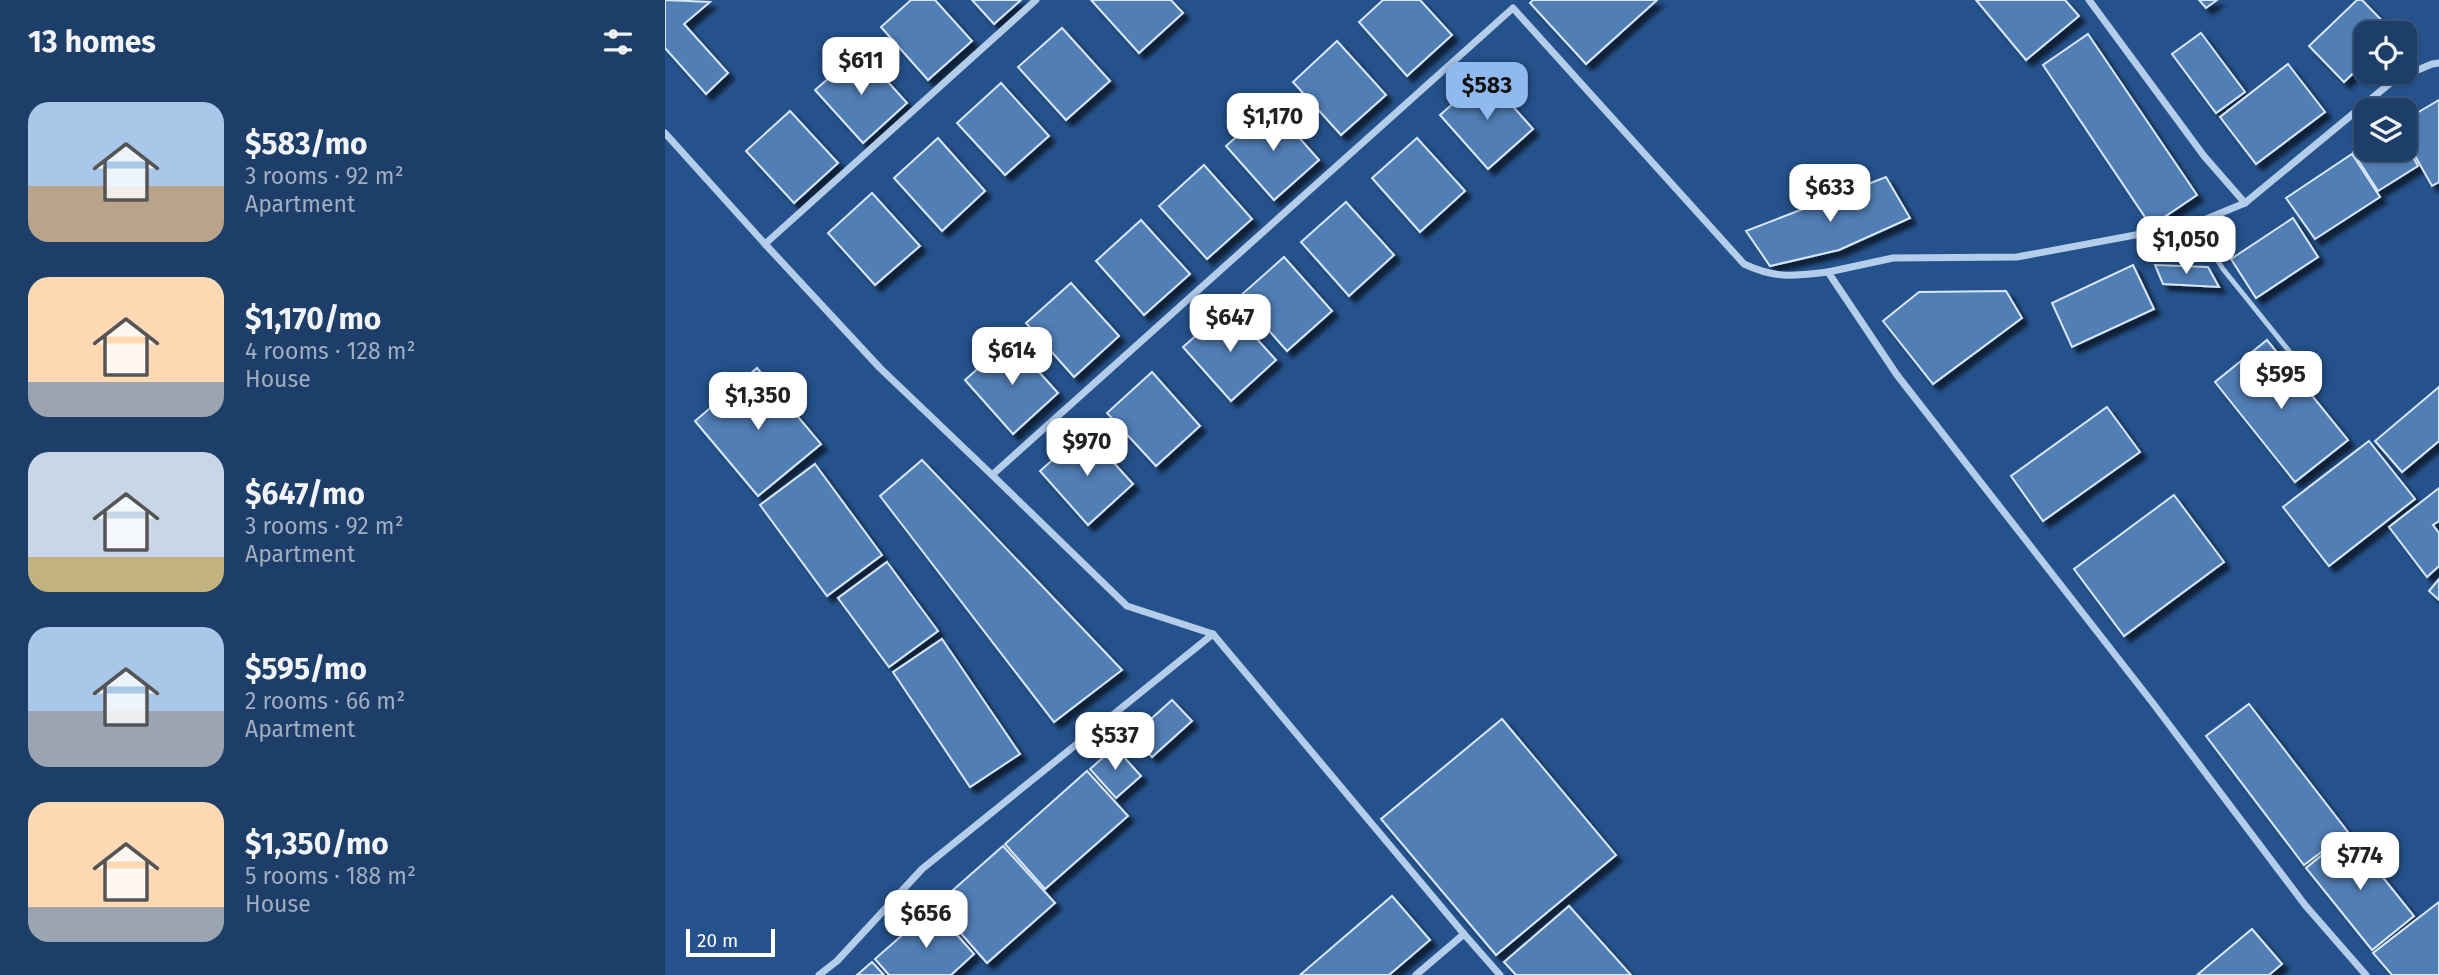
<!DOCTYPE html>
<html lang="en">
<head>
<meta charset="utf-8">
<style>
  :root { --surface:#1c3e69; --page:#294971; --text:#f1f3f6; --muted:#a0aec0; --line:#3a577d; --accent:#90b9f0 }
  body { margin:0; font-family:"Fira Sans",sans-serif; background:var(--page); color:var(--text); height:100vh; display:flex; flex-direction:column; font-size:26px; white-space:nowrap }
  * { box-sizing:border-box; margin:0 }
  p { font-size:23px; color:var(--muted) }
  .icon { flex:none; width:38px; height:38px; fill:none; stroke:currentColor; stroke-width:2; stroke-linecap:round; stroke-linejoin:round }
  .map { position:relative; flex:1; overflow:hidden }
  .sheet { display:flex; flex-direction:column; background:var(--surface); width:665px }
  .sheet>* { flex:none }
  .tools { position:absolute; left:1689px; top:21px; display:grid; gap:14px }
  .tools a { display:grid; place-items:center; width:63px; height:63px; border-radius:14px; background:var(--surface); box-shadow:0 2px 5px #0004,0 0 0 2px var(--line); font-size:35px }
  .scale { position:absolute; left:21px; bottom:18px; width:89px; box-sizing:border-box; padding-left:7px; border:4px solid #fff; border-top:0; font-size:19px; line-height:24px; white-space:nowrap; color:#fff; -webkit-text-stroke:5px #25528c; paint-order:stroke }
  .price { position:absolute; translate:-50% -60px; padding:0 16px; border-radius:14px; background:#fff; color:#222; font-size:23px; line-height:46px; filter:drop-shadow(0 2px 4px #0008) }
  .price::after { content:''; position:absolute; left:50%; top:42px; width:21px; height:16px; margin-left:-10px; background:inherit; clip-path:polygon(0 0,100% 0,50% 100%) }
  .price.current { background:var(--accent); color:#111 }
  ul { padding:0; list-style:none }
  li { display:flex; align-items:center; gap:21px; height:175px; padding:0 28px }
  li span { display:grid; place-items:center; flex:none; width:196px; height:140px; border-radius:21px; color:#555 }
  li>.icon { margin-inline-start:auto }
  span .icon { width:84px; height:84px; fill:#fffc; stroke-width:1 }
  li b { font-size:30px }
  h2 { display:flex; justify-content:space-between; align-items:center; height:84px; padding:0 28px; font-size:30px }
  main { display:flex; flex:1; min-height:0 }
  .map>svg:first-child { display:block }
  .building { fill:#517eb5; stroke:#d8e7f8; stroke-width:2; filter:url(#shadow) }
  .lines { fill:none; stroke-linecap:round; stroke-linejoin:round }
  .lane { stroke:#b3cdeb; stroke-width:5 }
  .street { stroke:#b3cdeb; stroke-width:7 }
</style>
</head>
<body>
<main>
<section class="sheet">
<h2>13 homes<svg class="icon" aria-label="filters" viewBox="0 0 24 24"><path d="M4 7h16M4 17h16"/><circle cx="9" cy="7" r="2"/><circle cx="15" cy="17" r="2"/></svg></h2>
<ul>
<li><span style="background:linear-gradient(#a9c7e8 60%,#b9a48a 0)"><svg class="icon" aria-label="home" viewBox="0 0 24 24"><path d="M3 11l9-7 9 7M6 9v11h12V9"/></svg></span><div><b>$583/mo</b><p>3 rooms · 92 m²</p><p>Apartment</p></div></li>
<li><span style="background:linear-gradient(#ffd9b3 75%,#9aa5b1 0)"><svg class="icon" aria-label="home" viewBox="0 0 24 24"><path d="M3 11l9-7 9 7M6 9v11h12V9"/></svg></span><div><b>$1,170/mo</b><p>4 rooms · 128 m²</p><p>House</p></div></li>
<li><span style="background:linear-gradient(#c9d6e8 75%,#c2b280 0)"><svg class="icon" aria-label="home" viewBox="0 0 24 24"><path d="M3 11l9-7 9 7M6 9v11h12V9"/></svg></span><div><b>$647/mo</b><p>3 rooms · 92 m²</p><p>Apartment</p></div></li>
<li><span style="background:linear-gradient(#a9c7e8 60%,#9aa5b1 0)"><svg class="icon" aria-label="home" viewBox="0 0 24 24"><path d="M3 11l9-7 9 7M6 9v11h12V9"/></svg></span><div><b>$595/mo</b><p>2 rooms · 66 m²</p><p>Apartment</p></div></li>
<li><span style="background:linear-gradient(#ffd9b3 75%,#9aa5b1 0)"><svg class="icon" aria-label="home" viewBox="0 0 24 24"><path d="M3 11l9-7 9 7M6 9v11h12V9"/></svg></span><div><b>$1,350/mo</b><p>5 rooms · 188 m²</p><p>House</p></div></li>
</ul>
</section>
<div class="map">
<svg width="1774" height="975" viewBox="0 0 1774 975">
  <defs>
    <filter id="shadow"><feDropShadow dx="6" dy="6" stdDeviation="2" flood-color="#0009"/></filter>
  </defs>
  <rect width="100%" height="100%" fill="#25528c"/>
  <g class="building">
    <path d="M0,0L45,2L19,24L63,73L41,94L0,48Z"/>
    <path d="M246,0H270L307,41L263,80L216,27Z"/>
    <path d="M307,0H356L329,24Z"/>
    <path d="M426,0H506L518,13L474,53Z"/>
    <path d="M718,0H755L787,35L742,76L694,22Z"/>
    <path d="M868,0H992L921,64L865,3Z"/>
    <path d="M1311,0H1400L1414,16L1361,60Z"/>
    <path d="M1534,0H1552L1541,8Z"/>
    <path d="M1692,0H1697L1729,33H1701V61L1679,82L1644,46Z"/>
    <path d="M397,28L445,81L401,120L353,67Z"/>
    <path d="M1536,33L1580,92L1551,113L1507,54Z"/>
    <path d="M1423,34L1532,195L1486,226L1378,65Z"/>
    <path d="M672,41L721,95L676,135L628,82Z"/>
    <path d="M195,51L242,103L198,143L150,90Z"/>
    <path d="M1623,64L1660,112L1591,164L1555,117Z"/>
    <path d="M820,75L868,129L823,169L775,115Z"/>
    <path d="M336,83L384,136L340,175L292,123Z"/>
    <path d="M1774,100V182L1767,186L1740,138V120Z"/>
    <path d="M606,106L654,160L609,200L561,146Z"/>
    <path d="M125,111L173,163L129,203L81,151Z"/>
    <path d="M273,138L320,191L277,231L229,178Z"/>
    <path d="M752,138L800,191L755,232L707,178Z"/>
    <path d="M1740,142L1753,166L1713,191L1688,152L1701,144V149H1740Z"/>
    <path d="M1687,154L1715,197L1650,239L1621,198Z"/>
    <path d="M539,165L587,219L542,259L494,206Z"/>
    <path d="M1221,177L1245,218L1174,250L1105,266L1081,231Z"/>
    <path d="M207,193L255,246L210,285L163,233Z"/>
    <path d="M681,202L729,255L684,296L636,242Z"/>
    <path d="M1628,218L1653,257L1591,298L1566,259Z"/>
    <path d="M476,220L525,274L479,315L431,261Z"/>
    <path d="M619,257L667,311L622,351L574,297Z"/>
    <path d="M1468,265L1489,309L1407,347L1387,303Z"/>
    <path d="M1490,265L1543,267L1554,287L1498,284Z"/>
    <path d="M406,283L454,336L409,377L361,323Z"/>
    <path d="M1341,291L1357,318L1268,384L1218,321L1254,292Z"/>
    <path d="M563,307L611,360L566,401L518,347Z"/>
    <path d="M345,340L393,393L348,434L300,380Z"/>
    <path d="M1602,340L1683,440L1630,482L1550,382Z"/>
    <path d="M92,368L156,444L93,496L30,421Z"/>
    <path d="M487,372L535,426L491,466L442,413Z"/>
    <path d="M1774,387V441L1737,472L1710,441Z"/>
    <path d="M1442,407L1475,452L1378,521L1346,476Z"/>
    <path d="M420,431L468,484L423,525L375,471Z"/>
    <path d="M1704,441L1750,499L1664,566L1618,507Z"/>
    <path d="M257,460L457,670L389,722L215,496Z"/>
    <path d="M150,464L217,555L162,596L95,505Z"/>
    <path d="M1774,488V521L1768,525L1774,533V566L1762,577L1724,527Z"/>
    <path d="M1509,495L1559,562L1459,636L1409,569Z"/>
    <path d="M222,562L273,631L224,667L173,598Z"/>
    <path d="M1774,579V600L1764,591Z"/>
    <path d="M277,639L355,754L305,787L228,672Z"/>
    <path d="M507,700L527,721L487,757L467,736Z"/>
    <path d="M1584,704L1683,832L1639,865L1541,736Z"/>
    <path d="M837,719L951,855L831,955L716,819Z"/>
    <path d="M450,747L476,776L451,798L425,769Z"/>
    <path d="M422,771L463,816L380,889L340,844Z"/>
    <path d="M1683,834L1749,916L1707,950L1641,868Z"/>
    <path d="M338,846L390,903L322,963L271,905Z"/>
    <path d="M727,896L765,940L724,975H635Z"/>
    <path d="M1774,902V975H1727L1708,953Z"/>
    <path d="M904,906L966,975H851L839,962Z"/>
    <path d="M268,908L309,954L286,975H224L210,959Z"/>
    <path d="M1587,929L1617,964L1604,975H1532Z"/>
    <path d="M207,962L219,975H192Z"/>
  </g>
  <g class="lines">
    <path class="lane" d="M1529,224L1558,269L1645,377"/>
    <g class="street">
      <path d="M1424,0L1539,156L1580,203"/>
      <path d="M0,133L100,244"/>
      <path d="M327,475L215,368L100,244L371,0"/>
      <path d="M548,634L462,606L327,475L848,8L1079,264C1111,279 1129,276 1163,272"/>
      <path d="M799,934L835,975"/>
      <path d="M154,975L172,961L257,869L548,634L799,934L751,975"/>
      <path d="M1701,975L1640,905L1487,702L1232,375L1163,272L1228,258L1352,257L1529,224L1580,203L1729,80L1767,64L1774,63"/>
    </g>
  </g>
</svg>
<div class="tools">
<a><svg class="icon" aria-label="locate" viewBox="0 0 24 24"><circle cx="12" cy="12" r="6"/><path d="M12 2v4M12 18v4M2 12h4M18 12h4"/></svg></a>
<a><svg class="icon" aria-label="layers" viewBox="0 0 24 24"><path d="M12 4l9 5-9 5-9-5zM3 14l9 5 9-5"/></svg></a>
</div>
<div class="scale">20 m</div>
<b class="price" style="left:196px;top:97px">$611</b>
<b class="price current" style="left:822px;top:122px">$583</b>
<b class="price" style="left:608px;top:153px">$1,170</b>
<b class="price" style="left:1165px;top:224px">$633</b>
<b class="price" style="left:1521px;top:276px">$1,050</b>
<b class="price" style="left:565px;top:354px">$647</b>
<b class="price" style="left:347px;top:387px">$614</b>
<b class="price" style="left:1616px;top:411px">$595</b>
<b class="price" style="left:93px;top:432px">$1,350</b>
<b class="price" style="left:422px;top:478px">$970</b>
<b class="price" style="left:450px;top:772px">$537</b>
<b class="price" style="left:1695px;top:892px">$774</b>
<b class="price" style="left:261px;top:950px">$656</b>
</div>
</main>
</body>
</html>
